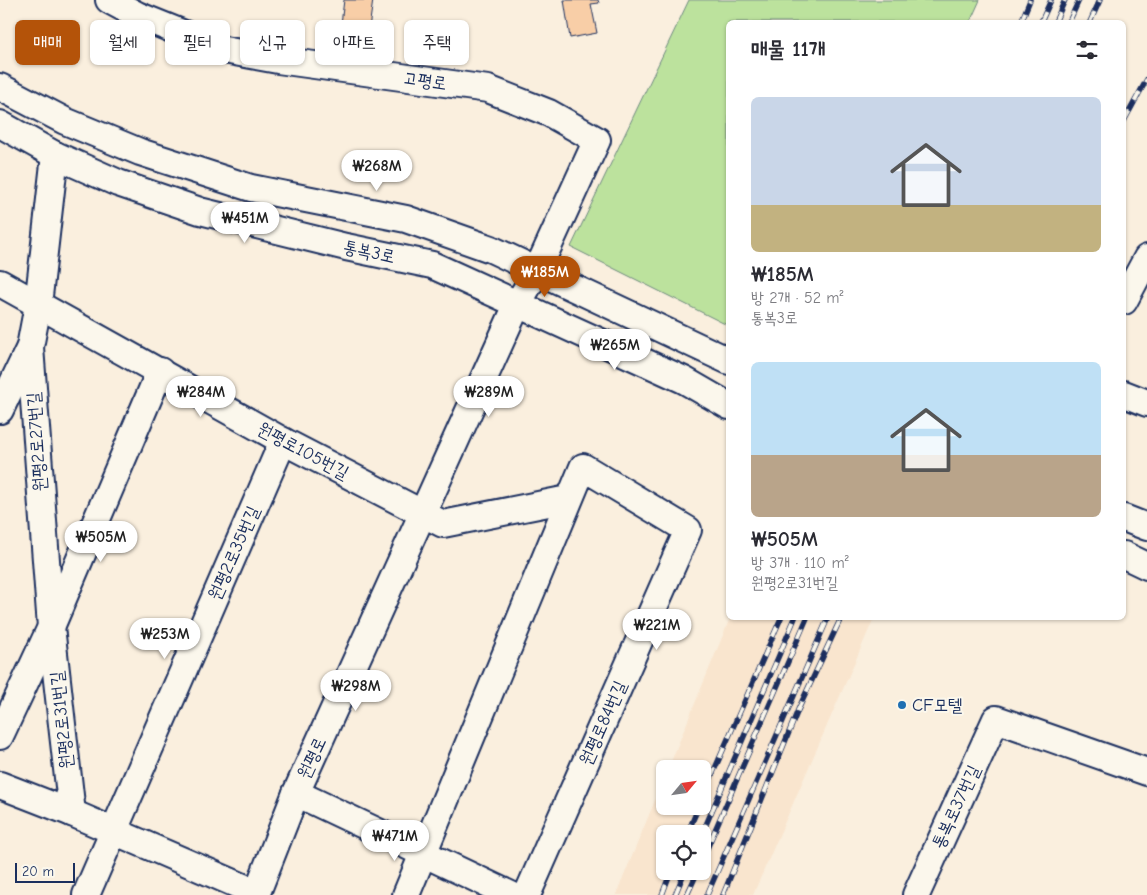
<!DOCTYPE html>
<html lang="ko">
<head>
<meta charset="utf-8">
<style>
  :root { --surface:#fff; --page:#f2f2f3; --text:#2b2b33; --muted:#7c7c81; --accent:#b45309 }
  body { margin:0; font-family:"Comic Neue","Poor Story",sans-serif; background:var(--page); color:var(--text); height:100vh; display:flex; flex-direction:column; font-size:19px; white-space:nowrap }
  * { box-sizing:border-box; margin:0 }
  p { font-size:16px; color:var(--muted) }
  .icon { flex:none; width:28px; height:28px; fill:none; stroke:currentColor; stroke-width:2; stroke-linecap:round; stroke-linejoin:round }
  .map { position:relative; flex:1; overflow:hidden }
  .sheet { position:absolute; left:726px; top:20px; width:400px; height:600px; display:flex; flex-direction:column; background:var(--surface); border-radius:8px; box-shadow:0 1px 4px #0004 }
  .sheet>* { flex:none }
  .hud { position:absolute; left:15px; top:20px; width:475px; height:45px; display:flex; gap:10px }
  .needle { width:32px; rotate:61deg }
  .fabs { position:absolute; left:656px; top:760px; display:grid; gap:10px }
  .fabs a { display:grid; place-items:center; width:55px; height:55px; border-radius:8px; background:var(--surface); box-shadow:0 1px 4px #0004; font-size:25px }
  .scale { position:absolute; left:15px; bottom:12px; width:60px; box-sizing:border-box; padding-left:5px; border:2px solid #1b2f5e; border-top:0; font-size:14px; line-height:18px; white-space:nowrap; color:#1b2f5e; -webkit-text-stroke:4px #fbf7ec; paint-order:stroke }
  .price { position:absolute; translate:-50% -42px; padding:0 11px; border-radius:18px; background:#fff; color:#222; font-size:16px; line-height:32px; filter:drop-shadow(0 1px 2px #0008) }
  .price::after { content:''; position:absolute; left:50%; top:30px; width:15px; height:11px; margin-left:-8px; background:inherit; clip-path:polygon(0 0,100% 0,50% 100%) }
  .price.selected { background:var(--accent); color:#fff }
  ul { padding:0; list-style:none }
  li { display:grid; align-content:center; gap:10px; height:265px; padding:0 25px }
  li span { display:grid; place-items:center; height:155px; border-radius:8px; color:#555 }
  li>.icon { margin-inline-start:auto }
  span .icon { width:90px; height:90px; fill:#fffc; stroke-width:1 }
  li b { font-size:21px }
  h2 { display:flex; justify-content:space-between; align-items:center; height:60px; padding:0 25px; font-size:21px }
  .chip { padding:0 18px; border-radius:8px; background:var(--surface); box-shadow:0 1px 4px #0004; font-size:18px; line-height:45px }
  .chip.selected { background:var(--accent); color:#fff }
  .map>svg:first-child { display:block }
  .built { fill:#f9e5ce; fill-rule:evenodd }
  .green { fill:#bce29d; stroke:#6c887e }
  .building { fill:#f8cea7; stroke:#1b2f5e }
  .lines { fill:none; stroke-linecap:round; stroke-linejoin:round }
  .minor-casing { stroke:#1b2f5e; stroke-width:30 }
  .minor { stroke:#fbf7ec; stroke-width:26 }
  .rail-casing { stroke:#1b2f5e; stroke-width:5.5 }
  .rail { stroke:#fbf7ec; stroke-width:4; stroke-dasharray:11; stroke-linecap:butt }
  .poi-dot { fill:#1f6fb2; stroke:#fbf7ec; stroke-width:2 }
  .labels { text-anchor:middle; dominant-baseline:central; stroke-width:4; stroke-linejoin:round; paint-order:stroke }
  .street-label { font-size:18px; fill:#1b2f5e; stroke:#fbf7ec }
  .poi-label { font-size:18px; fill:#1b2f5e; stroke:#fbf7ec; text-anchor:start }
</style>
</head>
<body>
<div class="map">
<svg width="1147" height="895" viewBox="0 0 1147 895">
  <rect width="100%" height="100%" fill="#faefde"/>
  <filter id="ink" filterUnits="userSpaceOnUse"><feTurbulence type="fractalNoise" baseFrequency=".02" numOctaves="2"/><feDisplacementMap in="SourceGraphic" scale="10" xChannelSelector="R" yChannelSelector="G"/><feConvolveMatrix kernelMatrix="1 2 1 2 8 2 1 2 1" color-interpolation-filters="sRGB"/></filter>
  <g filter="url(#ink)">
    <path class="built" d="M730,618H874L753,895H616L665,776V806H702V769H668ZM665,834H702V871H665Z"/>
    <path class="green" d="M689,0H980L970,22H729V326L571,247Z"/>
    <g class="building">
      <path d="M344,0H373L369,28L341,24Z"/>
      <path d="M564,0H598L599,3L591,4L597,33L570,38Z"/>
    </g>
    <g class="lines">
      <defs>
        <g id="minor">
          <path d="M109,0L137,15L224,50L278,60L488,89L549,113L597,140L537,271L517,305L296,793L256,895"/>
          <path d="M0,87L65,121L140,152L251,188L406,219L491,249L729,361"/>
          <path d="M0,124L55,155L118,183L200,211L346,247L432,265L684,380L729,406"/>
          <path d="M0,283L283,441L443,524L568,499"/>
          <path d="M1124,301L1147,258"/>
          <path d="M30,347L51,627L72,813"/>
          <path d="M1124,394L1147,403"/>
          <path d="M0,410L30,347L38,305L55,155"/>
          <path d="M1124,518L1147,527"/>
          <path d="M1124,555L1147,566"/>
          <path d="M0,736L51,627L160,371"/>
          <path d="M0,785L72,813L257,893"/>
          <path d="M296,793L511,895"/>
          <path d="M86,895L283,441"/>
          <path d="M406,895L583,467L688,530L527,895"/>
          <path d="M916,895L996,719L1147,772"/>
        </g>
      </defs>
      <use href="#minor" class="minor-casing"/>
      <use href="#minor" class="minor"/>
      <defs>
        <g id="rail">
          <path d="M1021,22L1030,0"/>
          <path d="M1041,22L1051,0"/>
          <path d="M1055,22L1065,0"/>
          <path d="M1069,22L1079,0"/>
          <path d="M1090,22L1100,0"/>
          <path d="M1124,121L1147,79"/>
          <path d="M702,798L781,618"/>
          <path d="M687,834L699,806"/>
          <path d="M702,834L795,618"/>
          <path d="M702,860L807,618"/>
          <path d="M662,895L671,871"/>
          <path d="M675,895L685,871"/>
          <path d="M687,895L698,871"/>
          <path d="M707,895L828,618"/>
          <path d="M723,895L798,710L841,618"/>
        </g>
      </defs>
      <use href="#rail" class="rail-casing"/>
      <use href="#rail" class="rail"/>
    </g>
  </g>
  <circle class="poi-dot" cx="902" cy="705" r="5"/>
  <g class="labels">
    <g class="street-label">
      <text transform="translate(425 81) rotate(8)">고평로</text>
      <text transform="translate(369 252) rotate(12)">통복3로</text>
      <text transform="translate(37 442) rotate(-94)">원평2로27번길</text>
      <text transform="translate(303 451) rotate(28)">원평로105번길</text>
      <text transform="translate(234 553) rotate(-66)">원평2로35번길</text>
      <text transform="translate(62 720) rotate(-96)">원평2로31번길</text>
      <text transform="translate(603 723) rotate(-66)">원평로84번길</text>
      <text transform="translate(312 758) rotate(-65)">원평로</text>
      <text transform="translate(956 807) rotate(-65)">통복로37번길</text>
    </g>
    <g class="poi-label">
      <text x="912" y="705">CF모텔</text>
    </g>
  </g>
</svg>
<div class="fabs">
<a><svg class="needle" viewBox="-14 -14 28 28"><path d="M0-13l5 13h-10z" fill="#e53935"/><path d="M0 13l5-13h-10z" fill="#7c7c81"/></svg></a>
<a><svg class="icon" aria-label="locate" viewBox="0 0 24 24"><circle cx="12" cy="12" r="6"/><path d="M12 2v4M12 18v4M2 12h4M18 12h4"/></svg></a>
</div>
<div class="scale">20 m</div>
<b class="price" style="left:377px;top:192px">₩268M</b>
<b class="price" style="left:245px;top:244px">₩451M</b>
<b class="price selected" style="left:545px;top:298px">₩185M</b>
<b class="price" style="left:615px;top:371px">₩265M</b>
<b class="price" style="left:201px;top:418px">₩284M</b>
<b class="price" style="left:489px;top:418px">₩289M</b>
<b class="price" style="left:101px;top:563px">₩505M</b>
<b class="price" style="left:657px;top:651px">₩221M</b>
<b class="price" style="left:165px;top:660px">₩253M</b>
<b class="price" style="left:356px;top:712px">₩298M</b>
<b class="price" style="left:395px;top:862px">₩471M</b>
<div class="hud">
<a class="chip selected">매매</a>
<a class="chip">월세</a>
<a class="chip">필터</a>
<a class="chip">신규</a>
<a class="chip">아파트</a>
<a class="chip">주택</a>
</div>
<section class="sheet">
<h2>매물 11개<svg class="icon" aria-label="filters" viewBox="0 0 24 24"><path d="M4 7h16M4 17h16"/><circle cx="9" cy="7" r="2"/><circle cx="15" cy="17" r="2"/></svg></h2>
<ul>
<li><span style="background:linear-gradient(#c9d6e8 70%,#c2b280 0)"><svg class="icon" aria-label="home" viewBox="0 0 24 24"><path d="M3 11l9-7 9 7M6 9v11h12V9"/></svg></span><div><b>₩185M</b><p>방 2개 · 52 m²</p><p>통복3로</p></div></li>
<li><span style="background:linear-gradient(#bfe0f5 60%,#b9a48a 0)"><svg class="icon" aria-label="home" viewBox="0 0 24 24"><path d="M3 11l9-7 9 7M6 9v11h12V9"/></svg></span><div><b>₩505M</b><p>방 3개 · 110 m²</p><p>원평2로31번길</p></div></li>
</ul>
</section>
</div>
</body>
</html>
